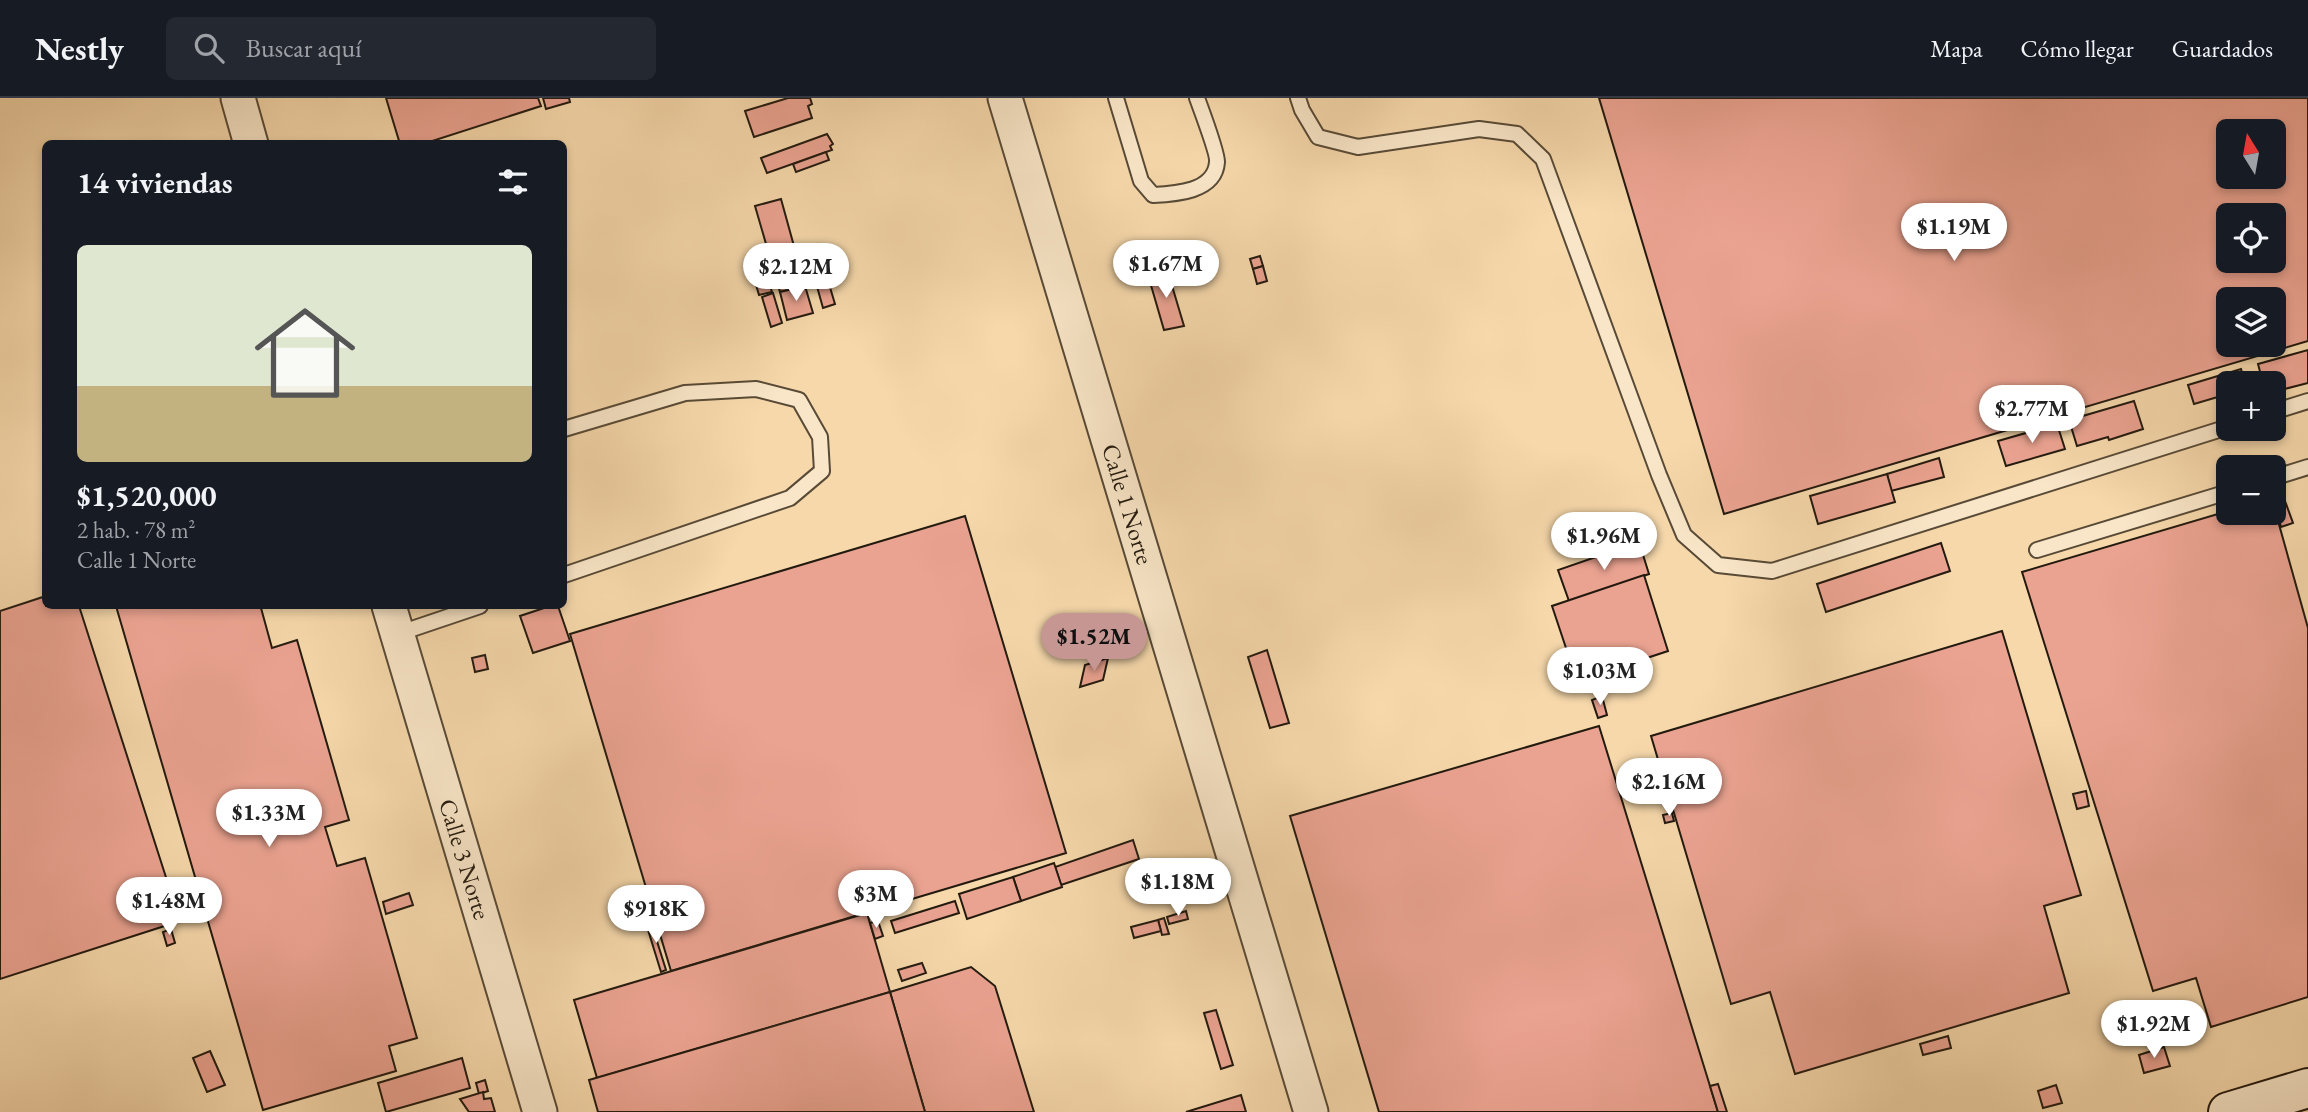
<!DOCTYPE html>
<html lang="es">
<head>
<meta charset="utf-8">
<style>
  :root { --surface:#171b24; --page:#242831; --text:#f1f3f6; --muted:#9ea1a6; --line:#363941; --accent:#c59692 }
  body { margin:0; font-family:"EB Garamond",serif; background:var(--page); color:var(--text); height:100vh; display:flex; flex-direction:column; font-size:26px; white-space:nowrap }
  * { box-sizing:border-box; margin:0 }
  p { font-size:23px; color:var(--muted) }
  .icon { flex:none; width:38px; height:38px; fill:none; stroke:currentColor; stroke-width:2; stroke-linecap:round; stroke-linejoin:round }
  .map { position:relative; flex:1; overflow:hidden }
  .side { position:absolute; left:42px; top:42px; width:525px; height:469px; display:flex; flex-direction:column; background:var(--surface); border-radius:10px; box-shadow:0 4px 10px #0003 }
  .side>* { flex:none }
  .needle { width:46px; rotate:349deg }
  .tools { position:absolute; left:2216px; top:21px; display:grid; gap:14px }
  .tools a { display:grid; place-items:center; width:70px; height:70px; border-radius:10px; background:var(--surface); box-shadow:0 4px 10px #0003; font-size:35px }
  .price { position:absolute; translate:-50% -60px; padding:0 16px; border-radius:24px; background:#fff; color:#222; font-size:23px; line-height:46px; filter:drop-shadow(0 2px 4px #0008) }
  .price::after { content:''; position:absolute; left:50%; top:42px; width:21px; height:16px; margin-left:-10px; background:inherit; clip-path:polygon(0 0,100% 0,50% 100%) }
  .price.selected { background:var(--accent); color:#111 }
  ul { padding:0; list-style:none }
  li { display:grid; align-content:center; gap:14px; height:371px; padding:0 35px }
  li+li { border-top:2px solid var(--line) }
  li span { display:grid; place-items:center; height:217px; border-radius:10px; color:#555 }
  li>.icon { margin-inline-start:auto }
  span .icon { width:126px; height:126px; fill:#fffc; stroke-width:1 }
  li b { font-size:30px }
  h2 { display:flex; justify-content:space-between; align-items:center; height:84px; padding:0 35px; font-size:30px }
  header { display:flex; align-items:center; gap:42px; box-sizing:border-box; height:98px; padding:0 35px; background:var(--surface); border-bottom:2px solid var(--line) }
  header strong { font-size:33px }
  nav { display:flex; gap:38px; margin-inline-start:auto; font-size:24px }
  .search { width:490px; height:63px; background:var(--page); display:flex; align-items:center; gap:18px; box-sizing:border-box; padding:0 24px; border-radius:10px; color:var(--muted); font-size:26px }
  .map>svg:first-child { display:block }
  .building { fill:#eba391; stroke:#231a0f; stroke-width:2; fill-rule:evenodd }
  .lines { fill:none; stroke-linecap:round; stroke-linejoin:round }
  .service-casing { stroke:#584a36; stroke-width:18 }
  .tertiary-casing { stroke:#584a36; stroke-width:37 }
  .secondary-casing { stroke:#231a0f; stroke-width:42 }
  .service { stroke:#f9e6c8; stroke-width:14 }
  .tertiary { stroke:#f9e6c8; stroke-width:33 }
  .secondary { stroke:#f9e6c8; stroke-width:38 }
  .labels { text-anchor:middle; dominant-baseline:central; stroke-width:5; stroke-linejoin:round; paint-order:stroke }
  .street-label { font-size:24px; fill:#231a0f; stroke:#f9e6c8 }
</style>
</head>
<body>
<header>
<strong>Nestly</strong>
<div class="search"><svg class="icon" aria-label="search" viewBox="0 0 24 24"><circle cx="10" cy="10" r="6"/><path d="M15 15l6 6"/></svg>Buscar aquí</div>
<nav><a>Mapa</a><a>Cómo llegar</a><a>Guardados</a></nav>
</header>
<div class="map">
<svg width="2308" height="1014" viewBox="0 0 2308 1014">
  <rect width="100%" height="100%" fill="#f6d8ab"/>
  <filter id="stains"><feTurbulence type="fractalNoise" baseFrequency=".00286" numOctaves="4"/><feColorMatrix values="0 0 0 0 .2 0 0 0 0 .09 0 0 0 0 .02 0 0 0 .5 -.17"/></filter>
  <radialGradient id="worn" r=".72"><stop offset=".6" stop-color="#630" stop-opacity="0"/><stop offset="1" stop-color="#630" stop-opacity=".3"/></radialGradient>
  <g class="building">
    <path d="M386,0H538L541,8L423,46H400Z"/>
    <path d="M543,0H569L570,4L546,11Z"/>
    <path d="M788,0H810L812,6L808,8L812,20L754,39L745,13Z"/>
    <path d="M1599,0H2308V243L1724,416ZM2228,33H2273V79H2228ZM2228,117H2273V163H2228ZM2228,201H2273V247H2228Z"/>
    <path d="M827,36L833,46L830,48L832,52L767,75L761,60Z"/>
    <path d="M826,54L829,62L796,74L793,66Z"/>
    <path d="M781,101L805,188L780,194L755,108Z"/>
    <path d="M817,146L835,206L823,210L806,149Z"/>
    <path d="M1138,152L1140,161L1129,163L1127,155Z"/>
    <path d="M760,155L772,194L759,197L748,159Z"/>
    <path d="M1260,158L1263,168L1253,171L1250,161Z"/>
    <path d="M1263,168L1267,183L1257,186L1253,171Z"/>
    <path d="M1167,171L1184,228L1164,232L1148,177Z"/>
    <path d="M805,188L813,215L787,222L780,194Z"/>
    <path d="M773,195L782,225L771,229L762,199Z"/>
    <path d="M2308,252V285L2273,294V285H2263L2258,266Z"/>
    <path d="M2241,271L2245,285H2228V296L2194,306L2188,287Z"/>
    <path d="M2134,303L2143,331L2109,342L2108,339L2077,348L2069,322Z"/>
    <path d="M2057,326L2065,351L2006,368L1998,343Z"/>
    <path d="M1939,360L1944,379L1891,393L1887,376Z"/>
    <path d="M1887,376L1895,404L1818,426L1810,398Z"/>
    <path d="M2285,403L2293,425L2281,429L2275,406Z"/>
    <path d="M2273,405L2308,530V899L2211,929L2196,880L2153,893L2022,474L2228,413L2273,415Z"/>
    <path d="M965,418L1066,755L671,873L570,536Z"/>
    <path d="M1639,444L1649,476L1569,503L1558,472Z"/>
    <path d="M1941,445L1950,473L1826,514L1817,486Z"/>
    <path d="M1644,477L1668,553L1577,583L1552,508Z"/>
    <path d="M46,498V508H79L180,823L0,881V513Z"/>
    <path d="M116,508H268L261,510L272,550L297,542L349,722L325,729L337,768L365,760L417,940L389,948L396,973L263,1012Z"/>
    <path d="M550,508H558L570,543L533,555L520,518Z"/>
    <path d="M2002,533L2081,797L2044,808L2069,895L1795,976L1770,894L1731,906L1651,638Z"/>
    <path d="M1267,552L1289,625L1270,630L1248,559Z"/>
    <path d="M485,557L488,571L475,574L472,560Z"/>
    <path d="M1108,560L1103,582L1080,589L1085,567Z"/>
    <path d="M1602,598L1607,617L1598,620L1592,602Z"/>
    <path d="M1599,628L1718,1014H1379L1290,718Z"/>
    <path d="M2086,693L2089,708L2077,711L2073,696Z"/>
    <path d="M1672,715L1674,723L1665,725L1663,717Z"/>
    <path d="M1133,742L1139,761L1061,787L1055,769Z"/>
    <path d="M1054,765L1062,789L1021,803L1013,779Z"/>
    <path d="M1013,779L1021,803L967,821L959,796Z"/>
    <path d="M409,795L413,807L386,816L383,804Z"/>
    <path d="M955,803L959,815L895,835L891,823Z"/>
    <path d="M1186,813L1188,821L1169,826L1167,819Z"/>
    <path d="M867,815L890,894L597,980L574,902Z"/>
    <path d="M1164,820L1169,836L1162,837L1158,822Z"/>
    <path d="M650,821L666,872L661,874L645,822Z"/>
    <path d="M1158,822L1161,833L1134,840L1131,829Z"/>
    <path d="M878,823L883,838L875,841L870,825Z"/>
    <path d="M171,831L175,845L167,848L163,834Z"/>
    <path d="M922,865L926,875L902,883L898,872Z"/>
    <path d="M971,869L995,888L1034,1014H925L890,894Z"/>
    <path d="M890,894L925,1014H598L589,982Z"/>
    <path d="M1216,912L1233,967L1221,971L1204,915Z"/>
    <path d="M1948,938L1951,950L1923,957L1920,946Z"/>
    <path d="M2164,949L2170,968L2144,975L2139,957Z"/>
    <path d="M210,953L225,987L207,994L193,960Z"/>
    <path d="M462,960L470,990L386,1014L378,985Z"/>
    <path d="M485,982L488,993L479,996L476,985Z"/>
    <path d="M1718,986L1727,1014H1718L1710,988Z"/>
    <path d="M2056,987L2062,1005L2043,1010L2038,993Z"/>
    <path d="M483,994L484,1001L491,1000L495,1014H469L460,1001Z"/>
    <path d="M1241,997L1246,1014H1186Z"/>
  </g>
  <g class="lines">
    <defs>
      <g id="service">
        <path d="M1116,0L1141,83L1153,97C1175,96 1215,94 1217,64C1218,56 1201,11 1197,0"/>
        <path d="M1298,0L1302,12L1318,39L1358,49L1479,31L1517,36L1543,61L1659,377L1684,437L1718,467L1772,473L2228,329"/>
        <path d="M2273,314L2308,303"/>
        <path d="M564,331L685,295L756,291L799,302L820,339L822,373L790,400L564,477"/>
        <path d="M2273,380L2308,369"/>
        <path d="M2037,452L2228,394"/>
        <path d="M397,536L480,508"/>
      </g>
      <g id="tertiary">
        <path d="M238,0L251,46"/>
        <path d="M1005,0L1311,1014"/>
        <path d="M389,508L540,1014"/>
      </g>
      <path id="secondary" d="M2228,1014L2308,990"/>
    </defs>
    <use href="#service" class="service-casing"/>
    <use href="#tertiary" class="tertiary-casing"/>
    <use href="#secondary" class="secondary-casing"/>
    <use href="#service" class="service"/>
    <use href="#tertiary" class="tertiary"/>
    <use href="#secondary" class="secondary"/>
  </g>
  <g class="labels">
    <g class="street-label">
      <text transform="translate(1128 406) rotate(73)">Calle 1 Norte</text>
      <text transform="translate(465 761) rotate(73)">Calle 3 Norte</text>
    </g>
  </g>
  <rect width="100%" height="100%" filter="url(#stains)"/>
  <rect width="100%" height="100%" fill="url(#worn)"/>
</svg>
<div class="tools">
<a><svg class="needle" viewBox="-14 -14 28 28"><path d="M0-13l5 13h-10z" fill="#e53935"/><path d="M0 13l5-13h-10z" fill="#9ea1a6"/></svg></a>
<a><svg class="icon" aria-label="locate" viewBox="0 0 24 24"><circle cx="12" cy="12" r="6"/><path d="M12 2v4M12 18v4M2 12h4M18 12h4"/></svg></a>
<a><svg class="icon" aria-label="layers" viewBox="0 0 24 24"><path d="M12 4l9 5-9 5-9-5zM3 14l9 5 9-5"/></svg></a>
<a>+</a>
<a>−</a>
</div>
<b class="price" style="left:1954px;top:165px">$1.19M</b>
<b class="price" style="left:1166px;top:202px">$1.67M</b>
<b class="price" style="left:796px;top:205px">$2.12M</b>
<b class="price" style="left:2032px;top:347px">$2.77M</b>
<b class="price" style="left:1604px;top:474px">$1.96M</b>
<b class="price selected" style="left:1094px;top:575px">$1.52M</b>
<b class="price" style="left:1600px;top:609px">$1.03M</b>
<b class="price" style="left:1669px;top:720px">$2.16M</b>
<b class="price" style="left:269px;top:751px">$1.33M</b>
<b class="price" style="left:1178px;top:820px">$1.18M</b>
<b class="price" style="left:876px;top:832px">$3M</b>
<b class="price" style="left:169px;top:839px">$1.48M</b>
<b class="price" style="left:656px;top:847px">$918K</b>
<b class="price" style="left:2154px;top:962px">$1.92M</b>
<section class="side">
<h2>14 viviendas<svg class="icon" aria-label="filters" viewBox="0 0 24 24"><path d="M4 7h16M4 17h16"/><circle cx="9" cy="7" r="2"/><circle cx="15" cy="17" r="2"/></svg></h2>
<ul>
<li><span style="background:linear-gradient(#dfe7d0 65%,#c2b280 0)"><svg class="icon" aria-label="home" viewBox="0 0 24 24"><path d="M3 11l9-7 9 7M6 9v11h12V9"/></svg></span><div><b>$1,520,000</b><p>2 hab. · 78 m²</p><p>Calle 1 Norte</p></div></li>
</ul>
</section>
</div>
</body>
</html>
